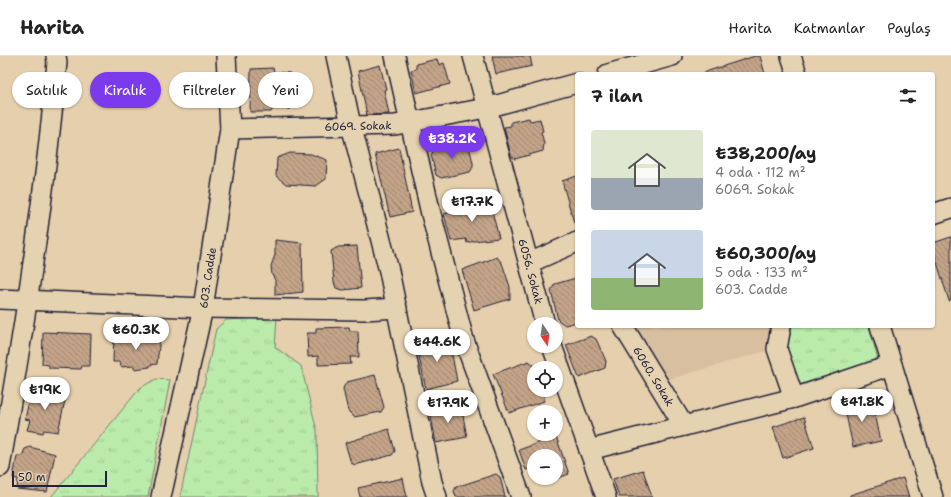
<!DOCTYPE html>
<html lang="tr">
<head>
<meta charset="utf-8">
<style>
  :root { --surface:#fff; --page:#f6f6f6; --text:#222; --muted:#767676; --line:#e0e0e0; --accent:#7c3aed }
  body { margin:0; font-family:"Shantell Sans",sans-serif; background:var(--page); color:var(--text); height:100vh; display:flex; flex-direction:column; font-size:15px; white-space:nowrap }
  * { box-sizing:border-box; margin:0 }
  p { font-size:13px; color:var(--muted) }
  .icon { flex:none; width:22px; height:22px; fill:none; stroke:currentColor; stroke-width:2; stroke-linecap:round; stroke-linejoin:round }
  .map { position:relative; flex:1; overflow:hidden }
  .side { position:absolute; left:575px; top:16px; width:360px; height:256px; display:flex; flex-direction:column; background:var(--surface); border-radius:4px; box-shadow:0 1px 3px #0004 }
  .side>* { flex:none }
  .banner { position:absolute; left:12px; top:16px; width:380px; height:36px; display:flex; gap:8px }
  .needle { width:26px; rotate:167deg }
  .buttons { position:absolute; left:527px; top:261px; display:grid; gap:8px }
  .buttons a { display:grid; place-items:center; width:36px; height:36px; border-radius:50%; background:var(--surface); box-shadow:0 1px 3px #0004; font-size:20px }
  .scale { position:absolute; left:12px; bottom:10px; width:95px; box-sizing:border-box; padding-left:4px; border:2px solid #22223b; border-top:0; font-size:11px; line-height:14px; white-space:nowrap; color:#22223b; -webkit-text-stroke:3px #e5d2b0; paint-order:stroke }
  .price { position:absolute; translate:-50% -34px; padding:0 9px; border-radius:14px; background:#fff; color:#222; font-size:13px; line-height:26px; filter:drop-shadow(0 1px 2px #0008) }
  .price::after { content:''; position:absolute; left:50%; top:24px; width:12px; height:9px; margin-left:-6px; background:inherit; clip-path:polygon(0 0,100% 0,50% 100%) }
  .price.selected { background:var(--accent); color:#fff }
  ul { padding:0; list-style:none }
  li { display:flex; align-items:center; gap:12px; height:100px; padding:0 16px }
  li span { display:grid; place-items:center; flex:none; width:112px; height:80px; border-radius:4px; color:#555 }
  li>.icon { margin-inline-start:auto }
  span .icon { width:48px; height:48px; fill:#fffc; stroke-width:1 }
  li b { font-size:17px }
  h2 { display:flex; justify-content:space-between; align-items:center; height:48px; padding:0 16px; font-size:17px }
  .pill { padding:0 14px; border-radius:18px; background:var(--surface); box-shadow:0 1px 3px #0004; font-size:14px; line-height:36px }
  .pill.selected { background:var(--accent); color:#fff }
  header { display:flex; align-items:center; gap:24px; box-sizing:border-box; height:56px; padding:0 20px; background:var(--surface); border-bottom:1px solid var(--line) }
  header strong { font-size:19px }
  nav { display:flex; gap:22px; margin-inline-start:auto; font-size:14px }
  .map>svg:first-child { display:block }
  .built { fill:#d8bf9f }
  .park { fill:url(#park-tufts); stroke:#6e8672 }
  .building { fill:url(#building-back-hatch); stroke:#22223b }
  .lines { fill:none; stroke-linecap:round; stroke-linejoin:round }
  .minor-casing { stroke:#22223b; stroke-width:22 }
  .minor { stroke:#e5d2b0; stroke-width:19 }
  .labels { text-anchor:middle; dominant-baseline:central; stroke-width:3.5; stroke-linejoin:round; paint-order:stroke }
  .street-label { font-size:11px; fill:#22223b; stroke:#e5d2b0 }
</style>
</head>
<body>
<header>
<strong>Harita</strong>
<nav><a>Harita</a><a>Katmanlar</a><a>Paylaş</a></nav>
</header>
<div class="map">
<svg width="951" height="441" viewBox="0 0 951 441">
  <defs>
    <pattern id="park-tufts" width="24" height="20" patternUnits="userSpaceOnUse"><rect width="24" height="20" fill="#baebaa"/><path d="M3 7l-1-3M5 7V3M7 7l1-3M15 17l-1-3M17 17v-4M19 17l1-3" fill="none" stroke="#a0c993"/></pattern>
    <pattern id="building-back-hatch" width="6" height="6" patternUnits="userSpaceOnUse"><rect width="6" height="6" fill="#c3a488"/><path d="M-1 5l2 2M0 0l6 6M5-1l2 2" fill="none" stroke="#9e8570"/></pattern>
  </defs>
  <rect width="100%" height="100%" fill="#e6cfac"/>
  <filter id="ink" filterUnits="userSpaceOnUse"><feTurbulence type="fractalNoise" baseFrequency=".025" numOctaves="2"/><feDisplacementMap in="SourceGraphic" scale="8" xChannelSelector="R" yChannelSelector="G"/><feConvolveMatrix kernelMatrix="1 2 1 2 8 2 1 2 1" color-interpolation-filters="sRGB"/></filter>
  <g filter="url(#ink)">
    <path class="built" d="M632,270H771L766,295L663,325Z"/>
    <g class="park">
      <path d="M277,261L275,291L301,310L317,375L318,441H180L216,273L226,264Z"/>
      <path d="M792,270H869L878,304L799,329L787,292Z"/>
      <path d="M156,323L170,324L148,441H51L140,332Z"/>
    </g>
    <g class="building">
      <path d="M492,0H530L532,10L496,18Z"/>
      <path d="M755,0H760L765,18H705V16Z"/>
      <path d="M437,3L439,9L444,7L450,28L416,37L411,14L416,13V8Z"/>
      <path d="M380,9L386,33L384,34L389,58L367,59L358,15Z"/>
      <path d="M273,12L274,16L290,17V53H273L271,56H250L251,13Z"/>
      <path d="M529,62L530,65L540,63L543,75L541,76L544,87L543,95L515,103L511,100L504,71L511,70V66Z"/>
      <path d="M463,86L469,90L473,107V111L470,116L441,122L436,119L431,99L434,94L438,91Z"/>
      <path d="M399,92L412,156L390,161L375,98Z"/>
      <path d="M290,97L311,98L327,104L326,123L316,130L286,128L276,120L277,102Z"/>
      <path d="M577,120V167H574L562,125Z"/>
      <path d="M489,144L499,182L474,185L467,187L466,183L451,185L444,158Z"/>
      <path d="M951,181V244L949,245L933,194V187Z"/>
      <path d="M275,184L302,187L303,236L275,239V224L272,219L271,210L275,199Z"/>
      <path d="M357,190L361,232L343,234L336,232L334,226L331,195L338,191Z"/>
      <path d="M497,201L502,207L510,231V243L474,254L462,214Z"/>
      <path d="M576,222L577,228V266L565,269L558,264L551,234L555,228Z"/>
      <path d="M349,271L350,275H358L359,301H350L351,308L318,309V300L308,301L307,277H316V272Z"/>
      <path d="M43,276L91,278L90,310H82L81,313L49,312V309L42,308Z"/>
      <path d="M114,279L160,281L157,308L150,309V311L134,313V310L121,311L120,306H113Z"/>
      <path d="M591,280L596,283L606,305L605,312L579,322L566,289Z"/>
      <path d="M449,283L457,325L426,333L418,296L421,284Z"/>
      <path d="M529,305L534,309V334H544V345L509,357L493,318Z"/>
      <path d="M375,319L384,351L381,356L354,361L348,355L343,333L344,330L347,326Z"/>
      <path d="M41,332L52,335V337L66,340L58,376L44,374L43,377L27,374L30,364L25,363L30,340H34L35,333Z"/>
      <path d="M872,344L881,385L853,391L844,349Z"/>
      <path d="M461,349L467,381L436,387L430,355Z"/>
      <path d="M804,361L814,392L783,402L773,371Z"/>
      <path d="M389,373L395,395L392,399L355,409L351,407L345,387Z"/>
      <path d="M556,380L569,418L556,423V400H534V412L526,414L519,394Z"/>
      <path d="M30,391L55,398L47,436L17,433L18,423L13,422L17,400H22L25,393Z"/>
      <path d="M643,414L652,441H619L613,423Z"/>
      <path d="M496,418L500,421L505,441H456L454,435L456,431Z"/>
      <path d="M403,422L407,441H360L358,432Z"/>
      <path d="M903,422L909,441H850V439Z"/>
    </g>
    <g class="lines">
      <defs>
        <g id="minor">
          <path d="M336,0L351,69L389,215L432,426L437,441"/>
          <path d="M395,0L431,158L464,284L521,441"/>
          <path id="s1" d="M473,0L545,268"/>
          <path d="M791,0L797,18"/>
          <path d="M608,18L672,0"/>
          <path id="s2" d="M230,73L395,69L486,52L577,27"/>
          <path d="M933,158L951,152"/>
          <path d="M529,207L577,186"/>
          <path d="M0,243L203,252L364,254L397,252"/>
          <path id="s3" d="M623,270L684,370"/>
          <path d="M781,270L777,293L794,342"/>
          <path d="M880,270L933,441"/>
          <path d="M552,290L606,441"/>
          <path d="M589,394L794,342L892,309"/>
          <path d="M0,411C23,277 45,142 57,6L56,0"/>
          <path id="s4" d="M161,441L203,252L230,73L226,0"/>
        </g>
      </defs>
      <use href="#minor" class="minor-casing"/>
      <use href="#minor" class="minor"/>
    </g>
  </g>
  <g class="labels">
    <g class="street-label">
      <text stroke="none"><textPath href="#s2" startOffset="128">6069. Sokak</textPath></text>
      <text stroke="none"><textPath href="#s1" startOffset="223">6056. Sokak</textPath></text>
      <text stroke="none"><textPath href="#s4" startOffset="224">603. Cadde</textPath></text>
      <text stroke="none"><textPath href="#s3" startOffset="59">6060. Sokak</textPath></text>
    </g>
  </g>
</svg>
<div class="buttons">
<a><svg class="needle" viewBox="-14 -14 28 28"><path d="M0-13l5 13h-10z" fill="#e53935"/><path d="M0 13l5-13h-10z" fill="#767676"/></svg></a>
<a><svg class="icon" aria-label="locate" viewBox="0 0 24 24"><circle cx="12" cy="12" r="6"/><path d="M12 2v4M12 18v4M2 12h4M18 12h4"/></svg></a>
<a>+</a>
<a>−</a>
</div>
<div class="scale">50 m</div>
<b class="price selected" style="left:452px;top:104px">₺38.2K</b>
<b class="price" style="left:472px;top:167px">₺17.7K</b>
<b class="price" style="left:136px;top:295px">₺60.3K</b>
<b class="price" style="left:437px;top:307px">₺44.6K</b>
<b class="price" style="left:45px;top:355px">₺19K</b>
<b class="price" style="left:862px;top:367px">₺41.8K</b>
<b class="price" style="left:448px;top:368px">₺17.9K</b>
<div class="banner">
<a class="pill">Satılık</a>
<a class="pill selected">Kiralık</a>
<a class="pill">Filtreler</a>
<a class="pill">Yeni</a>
</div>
<section class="side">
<h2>7 ilan<svg class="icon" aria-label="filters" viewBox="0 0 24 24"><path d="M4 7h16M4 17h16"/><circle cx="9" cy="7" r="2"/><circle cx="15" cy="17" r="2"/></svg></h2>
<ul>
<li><span style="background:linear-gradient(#dfe7d0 60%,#9aa5b1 0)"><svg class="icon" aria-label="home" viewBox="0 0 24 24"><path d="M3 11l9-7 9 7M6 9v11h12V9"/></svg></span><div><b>₺38,200/ay</b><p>4 oda · 112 m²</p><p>6069. Sokak</p></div></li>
<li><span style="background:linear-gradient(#c9d6e8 60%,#8fb573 0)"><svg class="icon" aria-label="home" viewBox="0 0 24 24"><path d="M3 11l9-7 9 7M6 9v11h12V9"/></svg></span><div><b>₺60,300/ay</b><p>5 oda · 133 m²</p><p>603. Cadde</p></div></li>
</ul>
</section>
</div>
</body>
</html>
